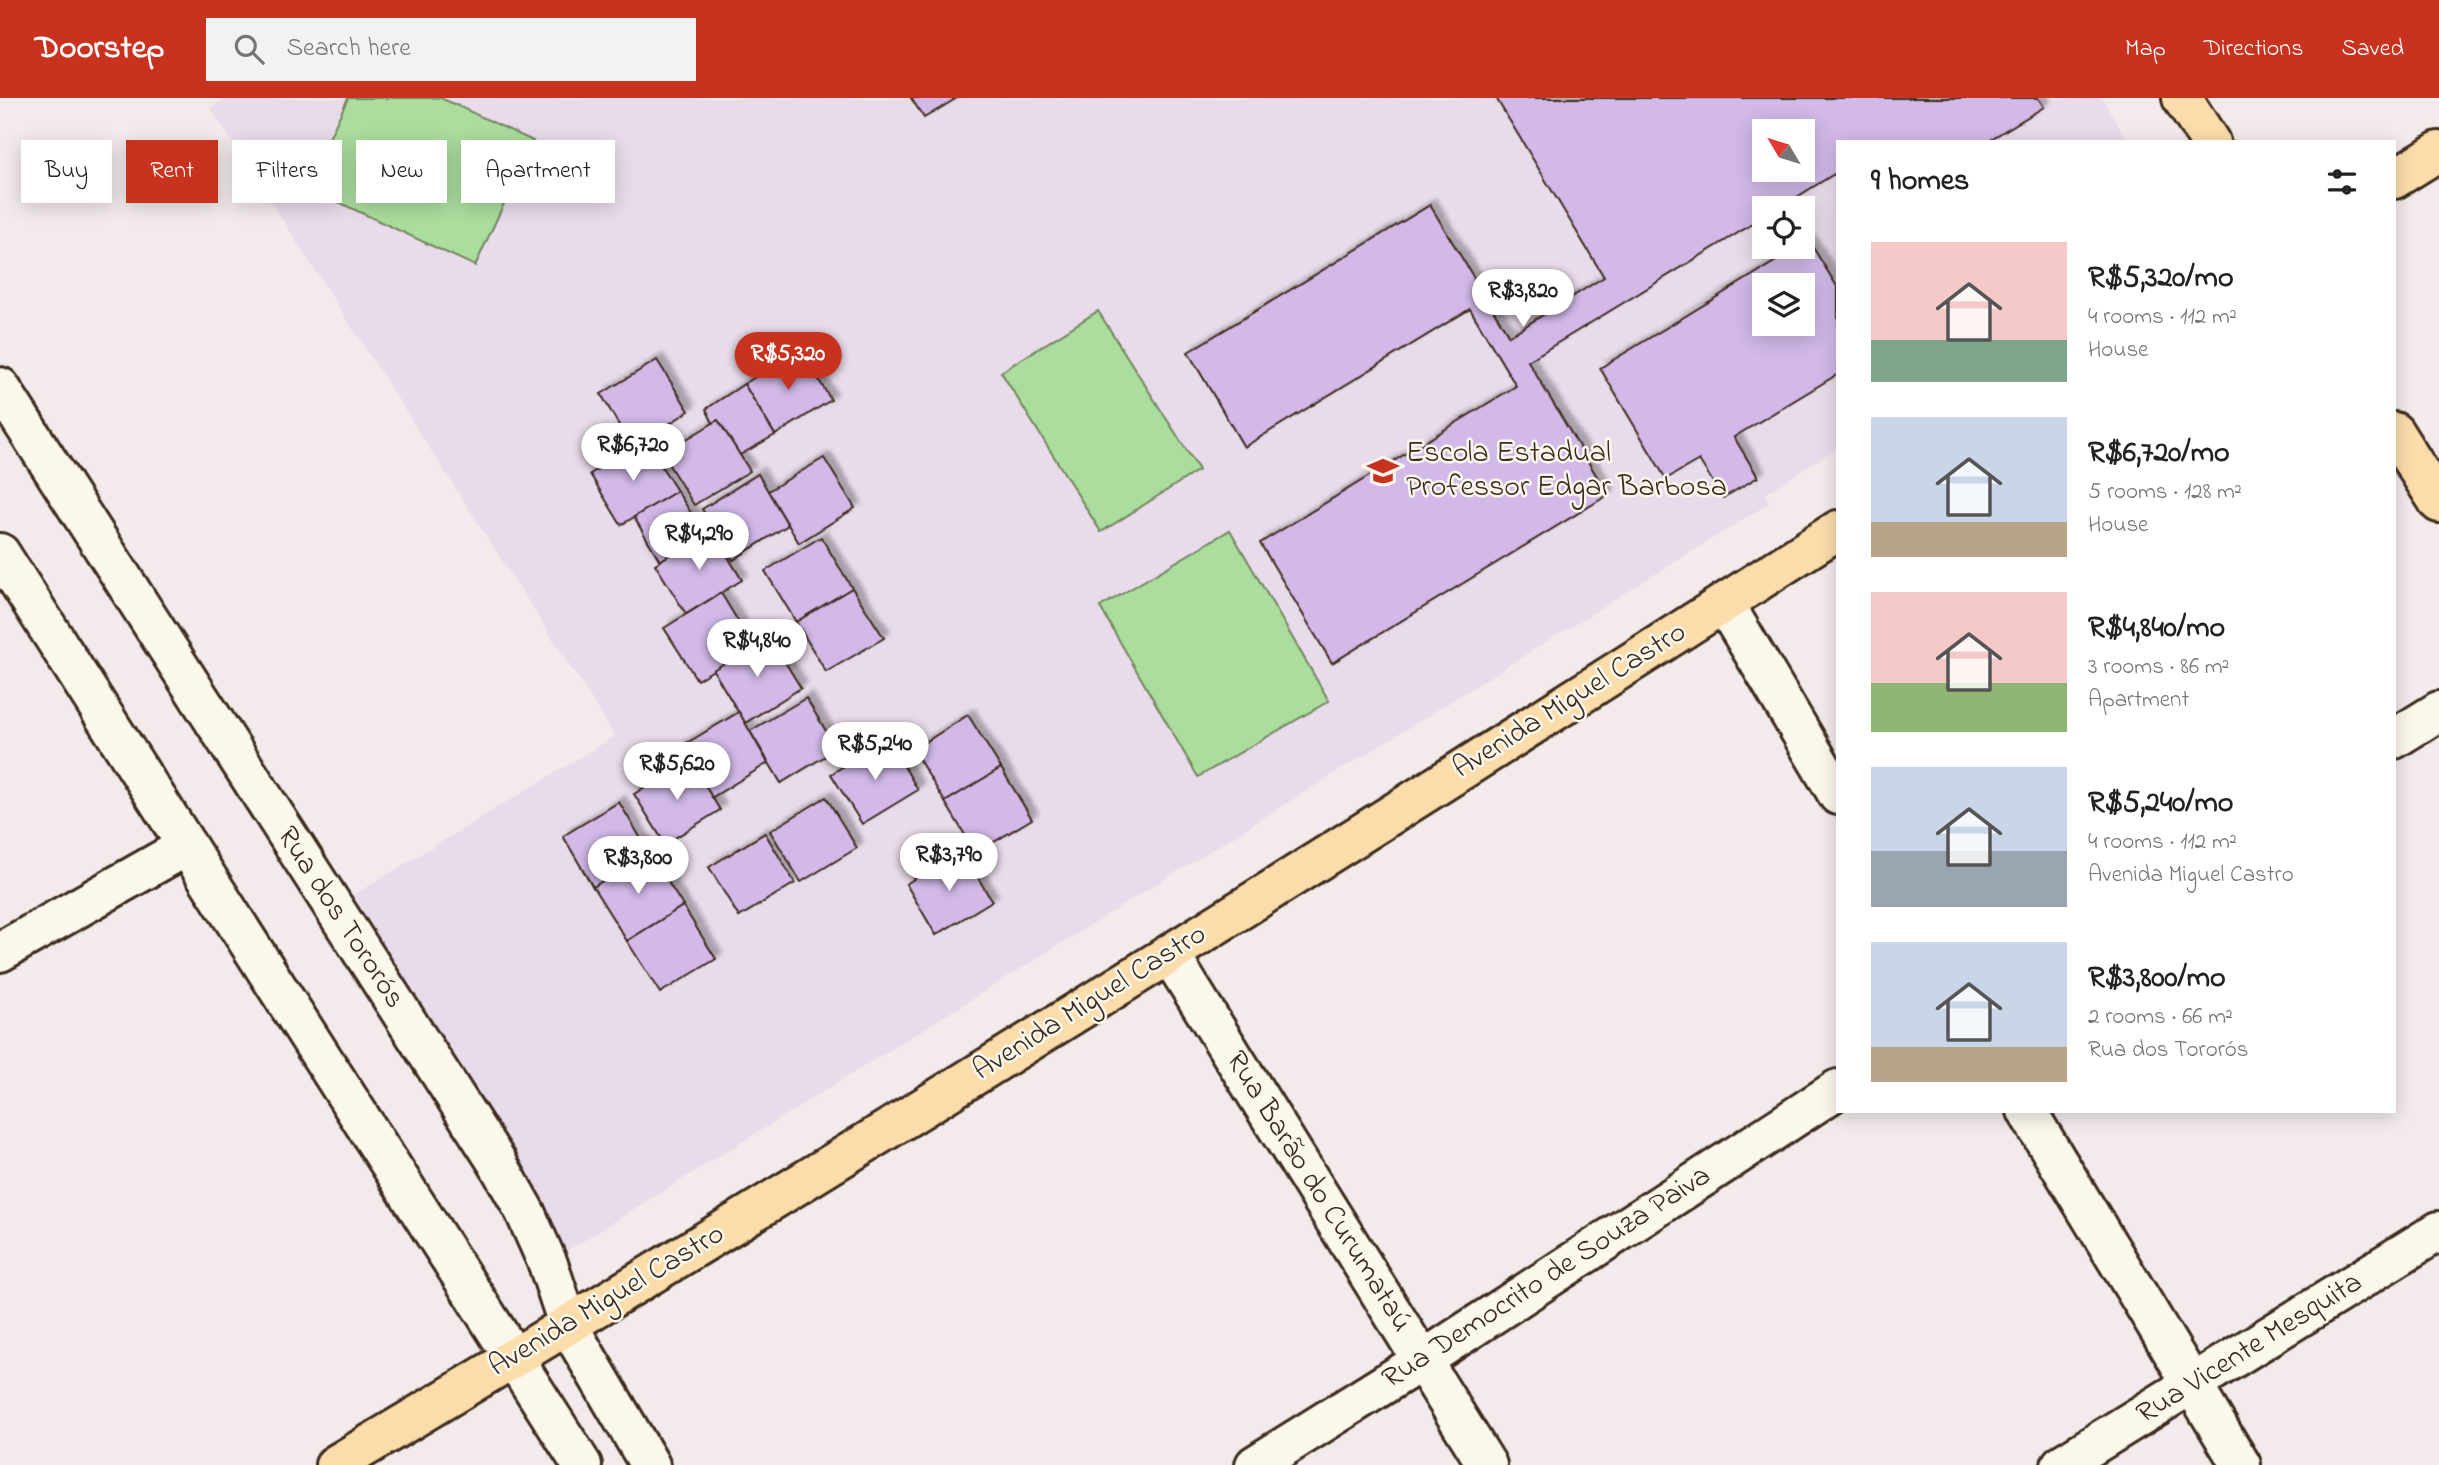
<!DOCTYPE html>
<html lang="en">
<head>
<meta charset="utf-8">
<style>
  :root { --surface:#fff; --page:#f2f2f2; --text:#222; --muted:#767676; --accent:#c8321e }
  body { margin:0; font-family:"Indie Flower",sans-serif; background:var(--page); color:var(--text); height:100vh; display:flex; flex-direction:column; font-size:26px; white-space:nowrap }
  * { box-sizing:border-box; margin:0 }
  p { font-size:23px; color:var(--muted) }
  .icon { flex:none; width:38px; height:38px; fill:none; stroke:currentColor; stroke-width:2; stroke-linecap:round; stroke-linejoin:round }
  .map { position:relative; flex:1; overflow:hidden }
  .details { position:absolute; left:1836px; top:42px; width:560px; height:973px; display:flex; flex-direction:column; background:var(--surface); border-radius:0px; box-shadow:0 4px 18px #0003 }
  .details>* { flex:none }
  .top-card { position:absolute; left:21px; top:42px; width:665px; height:63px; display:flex; gap:14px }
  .needle { width:46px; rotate:308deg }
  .tools { position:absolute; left:1752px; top:21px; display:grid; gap:14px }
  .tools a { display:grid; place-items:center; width:63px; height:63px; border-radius:0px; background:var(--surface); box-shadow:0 4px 18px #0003; font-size:35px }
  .price { position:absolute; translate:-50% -60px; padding:0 16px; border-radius:24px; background:#fff; color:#222; font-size:23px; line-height:46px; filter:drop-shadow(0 2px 4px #0008) }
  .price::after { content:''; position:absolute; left:50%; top:42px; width:21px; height:16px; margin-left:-10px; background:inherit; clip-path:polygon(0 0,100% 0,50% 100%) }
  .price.selected { background:var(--accent); color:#fff }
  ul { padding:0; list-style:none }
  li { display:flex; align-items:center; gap:21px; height:175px; padding:0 35px }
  li span { display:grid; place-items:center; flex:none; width:196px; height:140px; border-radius:0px; color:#555 }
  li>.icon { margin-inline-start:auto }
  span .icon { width:84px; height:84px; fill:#fffc; stroke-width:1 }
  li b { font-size:30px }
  h2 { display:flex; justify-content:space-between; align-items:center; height:84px; padding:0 35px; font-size:30px }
  .chip { padding:0 24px; border-radius:0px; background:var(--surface); box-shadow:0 4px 18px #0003; font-size:24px; line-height:63px }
  .chip.selected { background:var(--accent); color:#fff }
  header { display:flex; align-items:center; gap:42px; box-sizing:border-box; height:98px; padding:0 35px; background:var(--accent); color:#fff }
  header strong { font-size:33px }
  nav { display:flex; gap:38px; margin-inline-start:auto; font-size:24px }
  .search { width:490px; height:63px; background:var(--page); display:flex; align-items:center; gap:18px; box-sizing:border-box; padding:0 24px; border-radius:0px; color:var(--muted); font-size:26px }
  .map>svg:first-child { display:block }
  .built { fill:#e9dcea; fill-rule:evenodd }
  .green { fill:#abdd9e; stroke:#73845e; stroke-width:2 }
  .building { fill:#d2b9e8; stroke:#3b2a1e; stroke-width:2; fill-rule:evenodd; filter:url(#shadow) }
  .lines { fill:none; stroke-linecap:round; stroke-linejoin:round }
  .minor-casing { stroke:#3b2a1e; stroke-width:44 }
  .major-casing { stroke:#3b2a1e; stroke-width:44 }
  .minor { stroke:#fbf7ec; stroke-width:38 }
  .major { stroke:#fbddab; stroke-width:38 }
  .labels { text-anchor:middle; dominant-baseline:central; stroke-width:5; stroke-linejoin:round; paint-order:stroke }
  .poi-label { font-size:30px; fill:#3b2a1e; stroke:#fbf7ec; text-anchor:start }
  .street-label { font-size:30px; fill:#3b2a1e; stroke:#fbf7ec }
</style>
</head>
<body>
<header>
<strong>Doorstep</strong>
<div class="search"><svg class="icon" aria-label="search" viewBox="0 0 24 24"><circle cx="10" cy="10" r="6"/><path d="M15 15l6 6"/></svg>Search here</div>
<nav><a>Map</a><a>Directions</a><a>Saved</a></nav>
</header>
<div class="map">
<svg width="2439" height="1367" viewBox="0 0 2439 1367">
  <defs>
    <filter id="shadow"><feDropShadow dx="6" dy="-6" stdDeviation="2" flood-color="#0004"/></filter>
  </defs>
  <rect width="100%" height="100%" fill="#f3ebeb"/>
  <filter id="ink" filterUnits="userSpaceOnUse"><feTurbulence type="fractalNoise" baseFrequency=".0143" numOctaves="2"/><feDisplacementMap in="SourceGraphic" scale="14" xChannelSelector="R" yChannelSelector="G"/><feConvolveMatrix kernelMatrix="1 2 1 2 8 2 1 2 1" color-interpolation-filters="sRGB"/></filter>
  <g filter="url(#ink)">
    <path class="built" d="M226,0H2102L2129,44H1838L1837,350L1765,396L1770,405L562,1156L347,801L615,638L210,10ZM1764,33H1802V72H1764ZM1764,110H1802V149H1764ZM1764,187H1802V226H1764Z"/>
    <g class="green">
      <path d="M348,0H441L533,43L475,168L306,89Z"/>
      <path d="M1098,213L1199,372L1101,434L1001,274Z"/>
      <path d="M1230,432L1329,603L1198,679L1100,509Z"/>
    </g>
    <g class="building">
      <path d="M911,0H957L924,20Z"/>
      <path d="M1496,0H2038L2044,9L1986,44H1838V82L1834,76L1779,110H1764V119L1528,263L1608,397L1332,565L1260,445L1516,288L1470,211L1244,349L1188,254L1430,107L1509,238L1604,179ZM1764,33H1802V72H1764Z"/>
      <path d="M1809,143L1838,190V276L1734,339L1758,379L1723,400L1699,362L1666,381L1600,270ZM1764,187H1802V226H1764Z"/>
      <path d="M800,251L831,302L775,337L744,286Z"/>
      <path d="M657,262L689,313L632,350L601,296Z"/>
      <path d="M744,286L775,337L740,357L718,322L713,325L706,311Z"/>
      <path d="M718,322L750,373L694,407L662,356Z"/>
      <path d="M645,342L677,393L621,427L590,376Z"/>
      <path d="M824,360L855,410L799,445L768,393Z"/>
      <path d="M758,376L788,427L733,462L702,411Z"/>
      <path d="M677,393L704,435L660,463L634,419Z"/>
      <path d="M711,431L742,482L686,516L655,466Z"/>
      <path d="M821,439L852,490L796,524L765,473Z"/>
      <path d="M852,490L884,540L826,574L796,524Z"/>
      <path d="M721,495L753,548L697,582L664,530Z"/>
      <path d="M769,538L801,590L745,625L713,572Z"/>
      <path d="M806,600L837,651L781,685L750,633Z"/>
      <path d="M739,614L768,665L711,700L680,649Z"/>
      <path d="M968,617L1001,670L945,704L913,652Z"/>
      <path d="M888,641L918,692L862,726L831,676Z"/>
      <path d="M689,662L720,712L665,746L634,696Z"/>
      <path d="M1001,670L1032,721L976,755L945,704Z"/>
      <path d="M826,699L857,750L801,784L770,733Z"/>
      <path d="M619,704L649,754L593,789L563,738Z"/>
      <path d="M765,735L795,785L739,819L709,769Z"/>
      <path d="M961,752L992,803L936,837L906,786Z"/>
      <path d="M649,754L683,808L627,843L593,789Z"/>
      <path d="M683,808L716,861L660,895L627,843Z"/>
    </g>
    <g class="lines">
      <defs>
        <g id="minor">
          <path d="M0,289L497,1064L525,1114L548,1166L569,1229L650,1367"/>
          <path d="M0,455L582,1367"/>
          <path d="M1724,505L1838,697"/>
          <path d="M2394,641L2439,613"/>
          <path d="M0,854L187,748"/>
          <path d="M1170,857L1487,1367"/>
          <path d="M2027,1013L2241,1367"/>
          <path d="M1255,1367L1423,1262L1838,991"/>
          <path d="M2061,1367L2439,1133"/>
        </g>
        <g id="major">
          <path d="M2182,0L2210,44"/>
          <path d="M2394,81L2439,53"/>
          <path d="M2394,334L2439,405"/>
          <path d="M335,1367C842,1065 1341,751 1838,432"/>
        </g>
      </defs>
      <use href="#minor" class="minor-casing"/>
      <use href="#major" class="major-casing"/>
      <use href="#minor" class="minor"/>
      <use href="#major" class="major"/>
    </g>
  </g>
  <defs>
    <symbol id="school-bare" viewBox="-9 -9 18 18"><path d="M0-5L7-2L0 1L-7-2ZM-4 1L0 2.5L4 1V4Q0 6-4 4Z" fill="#c8321e" stroke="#fbf7ec" stroke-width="2.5" paint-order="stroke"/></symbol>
  </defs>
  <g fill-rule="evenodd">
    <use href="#school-bare" x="1361" y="351" width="44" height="44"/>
  </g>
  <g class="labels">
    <g class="poi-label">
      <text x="1406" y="356">Escola Estadual<tspan x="1406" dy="34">Professor Edgar Barbosa</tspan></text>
    </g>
    <g class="street-label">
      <text transform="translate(1570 603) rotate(-32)">Avenida Miguel Castro</text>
      <text transform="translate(340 820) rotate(57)">Rua dos Tororós</text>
      <text transform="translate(1090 905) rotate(-32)">Avenida Miguel Castro</text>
      <text transform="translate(1318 1094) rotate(58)">Rua Barão do Curumataú</text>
      <text transform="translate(1547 1180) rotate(-33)">Rua Democrito de Souza Paiva</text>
      <text transform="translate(607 1203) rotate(-31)">Avenida Miguel Castro</text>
      <text transform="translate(2250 1251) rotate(-32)">Rua Vicente Mesquita</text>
    </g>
  </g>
</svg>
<div class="tools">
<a><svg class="needle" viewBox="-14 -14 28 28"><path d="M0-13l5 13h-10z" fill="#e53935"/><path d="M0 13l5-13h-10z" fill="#767676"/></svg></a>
<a><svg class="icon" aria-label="locate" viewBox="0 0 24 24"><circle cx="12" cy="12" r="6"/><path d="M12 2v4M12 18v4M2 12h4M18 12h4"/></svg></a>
<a><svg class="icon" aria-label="layers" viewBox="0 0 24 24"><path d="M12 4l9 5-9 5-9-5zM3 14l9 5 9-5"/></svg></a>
</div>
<b class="price" style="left:1523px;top:231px">R$3,820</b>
<b class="price selected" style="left:788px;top:294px">R$5,320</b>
<b class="price" style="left:633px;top:385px">R$6,720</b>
<b class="price" style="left:699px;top:474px">R$4,290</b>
<b class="price" style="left:757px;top:581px">R$4,840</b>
<b class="price" style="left:875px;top:684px">R$5,240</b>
<b class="price" style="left:677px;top:704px">R$5,620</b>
<b class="price" style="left:949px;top:795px">R$3,790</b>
<b class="price" style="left:638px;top:798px">R$3,800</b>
<div class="top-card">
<a class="chip">Buy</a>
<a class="chip selected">Rent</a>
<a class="chip">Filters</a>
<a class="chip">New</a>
<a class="chip">Apartment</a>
</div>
<section class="details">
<h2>9 homes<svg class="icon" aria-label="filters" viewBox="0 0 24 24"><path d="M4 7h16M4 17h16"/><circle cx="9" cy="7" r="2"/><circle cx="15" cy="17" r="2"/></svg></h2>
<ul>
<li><span style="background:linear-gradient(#f6c9c9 70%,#7fa58c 0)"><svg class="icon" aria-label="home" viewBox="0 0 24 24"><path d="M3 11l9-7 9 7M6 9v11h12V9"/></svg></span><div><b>R$5,320/mo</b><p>4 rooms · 112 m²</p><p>House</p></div></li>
<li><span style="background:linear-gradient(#c9d6e8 75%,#b9a48a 0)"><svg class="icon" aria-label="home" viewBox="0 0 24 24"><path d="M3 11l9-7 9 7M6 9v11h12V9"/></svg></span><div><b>R$6,720/mo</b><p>5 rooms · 128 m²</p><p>House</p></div></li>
<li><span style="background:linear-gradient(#f6c9c9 65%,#8fb573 0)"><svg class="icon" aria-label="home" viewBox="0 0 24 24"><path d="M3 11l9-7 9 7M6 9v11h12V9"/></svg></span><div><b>R$4,840/mo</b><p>3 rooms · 86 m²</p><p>Apartment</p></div></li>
<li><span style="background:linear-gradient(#c9d6e8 60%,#9aa5b1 0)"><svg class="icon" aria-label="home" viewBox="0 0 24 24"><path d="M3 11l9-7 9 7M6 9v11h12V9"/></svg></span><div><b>R$5,240/mo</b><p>4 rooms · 112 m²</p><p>Avenida Miguel Castro</p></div></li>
<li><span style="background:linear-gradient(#c9d6e8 75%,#b9a48a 0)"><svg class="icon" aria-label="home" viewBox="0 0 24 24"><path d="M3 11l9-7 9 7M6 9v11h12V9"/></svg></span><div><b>R$3,800/mo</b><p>2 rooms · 66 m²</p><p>Rua dos Tororós</p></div></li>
</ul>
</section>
</div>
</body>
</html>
